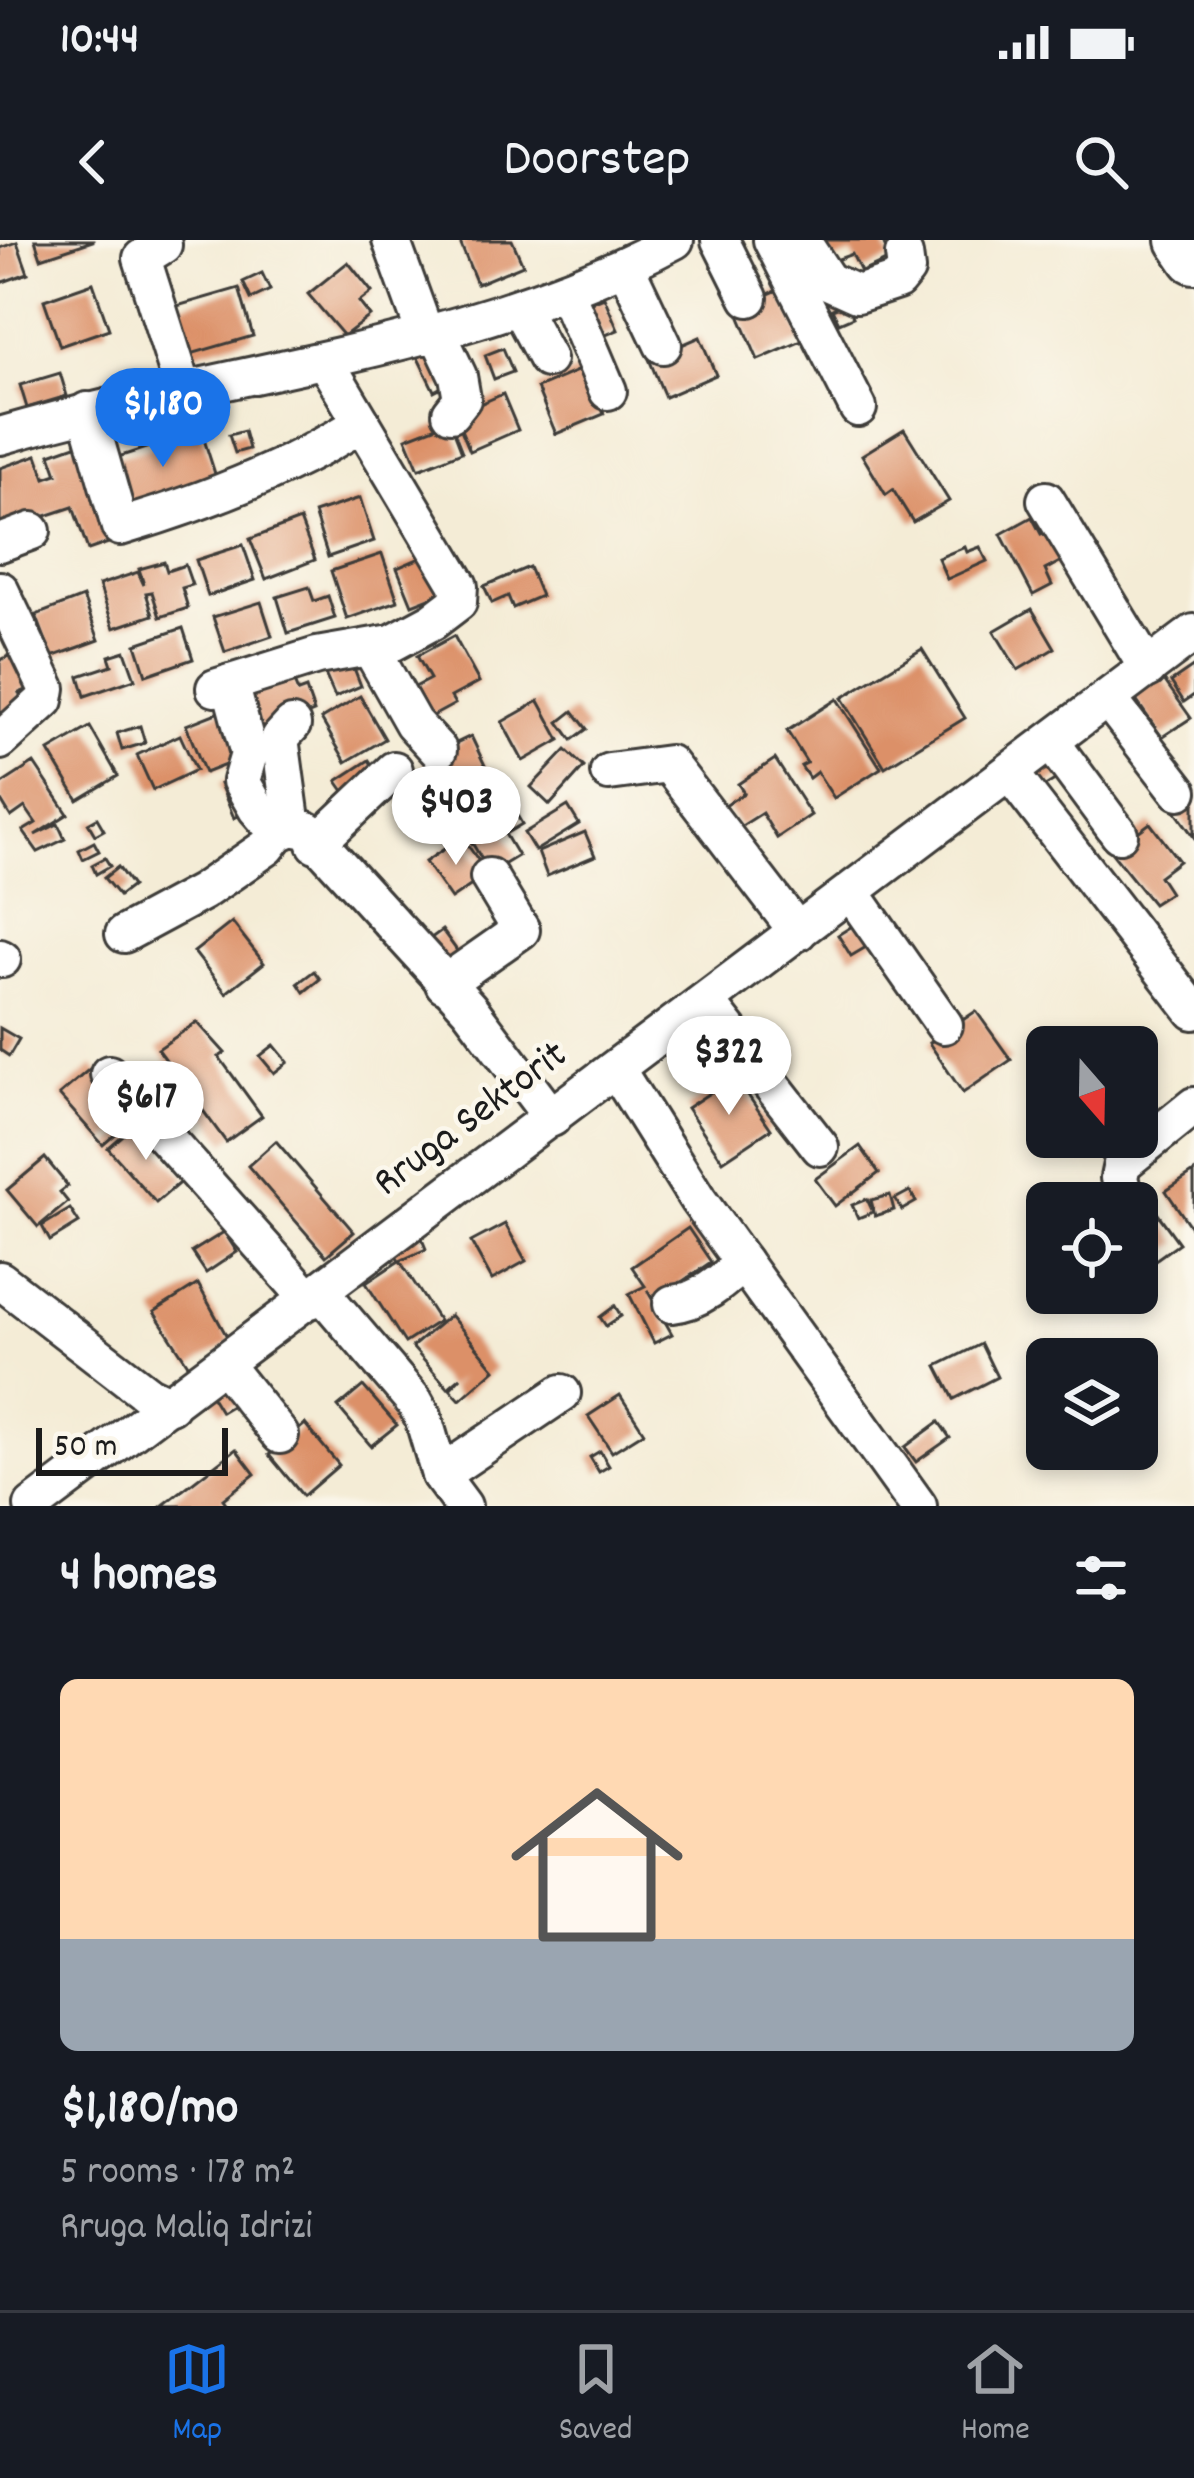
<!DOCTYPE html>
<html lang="en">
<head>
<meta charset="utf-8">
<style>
  :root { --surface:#171b24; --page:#20242c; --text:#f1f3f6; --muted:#9ea1a6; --line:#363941; --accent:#1a73e8 }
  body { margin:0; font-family:Dekko,sans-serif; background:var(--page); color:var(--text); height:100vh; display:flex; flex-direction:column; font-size:45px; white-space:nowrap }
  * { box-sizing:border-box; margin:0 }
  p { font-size:39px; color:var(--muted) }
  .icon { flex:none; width:66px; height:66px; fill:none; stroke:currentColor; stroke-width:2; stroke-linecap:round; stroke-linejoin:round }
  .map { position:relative; height:1266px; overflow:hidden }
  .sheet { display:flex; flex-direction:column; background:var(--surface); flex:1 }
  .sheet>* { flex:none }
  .needle { width:78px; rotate:160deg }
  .controls { position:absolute; left:1026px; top:786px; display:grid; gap:24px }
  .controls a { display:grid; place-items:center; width:132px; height:132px; border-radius:18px; background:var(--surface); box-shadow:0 6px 18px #0003; font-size:60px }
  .scale { position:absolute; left:36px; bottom:30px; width:192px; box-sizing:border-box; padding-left:12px; border:6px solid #1c1c1c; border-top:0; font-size:33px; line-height:42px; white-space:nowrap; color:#1c1c1c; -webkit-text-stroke:9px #fbf7ec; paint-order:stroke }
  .price { position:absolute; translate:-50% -102px; padding:0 27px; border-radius:42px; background:#fff; color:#222; font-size:39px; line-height:78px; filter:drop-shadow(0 3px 6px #0008) }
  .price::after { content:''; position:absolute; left:50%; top:72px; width:36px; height:27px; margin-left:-18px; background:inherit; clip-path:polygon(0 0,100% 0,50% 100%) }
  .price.selected { background:var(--accent); color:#fff }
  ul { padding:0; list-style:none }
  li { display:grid; align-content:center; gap:24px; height:636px; padding:0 60px }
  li+li { border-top:3px solid var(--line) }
  li span { display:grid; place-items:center; height:372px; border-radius:18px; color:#555 }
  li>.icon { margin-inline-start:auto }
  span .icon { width:216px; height:216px; fill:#fffc; stroke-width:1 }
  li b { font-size:51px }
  h2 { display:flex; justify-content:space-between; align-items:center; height:144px; padding:0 60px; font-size:51px }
  .status { display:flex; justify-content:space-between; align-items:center; height:84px; padding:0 60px; background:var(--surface); direction:ltr }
  .status svg { height:33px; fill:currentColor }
  header { display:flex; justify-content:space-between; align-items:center; height:156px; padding:0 60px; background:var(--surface); font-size:54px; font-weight:600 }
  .dock { display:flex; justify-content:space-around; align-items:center; height:168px; border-top:3px solid var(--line); background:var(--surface); font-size:33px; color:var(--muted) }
  .dock a { display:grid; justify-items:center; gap:6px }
  .dock .selected { color:var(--accent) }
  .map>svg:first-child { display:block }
  .building { fill:#dc9067 }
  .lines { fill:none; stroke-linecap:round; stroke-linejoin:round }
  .minor-casing { stroke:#3c3b38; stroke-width:42 }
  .major-casing { stroke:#3c3b38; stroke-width:54 }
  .minor { stroke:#fff; stroke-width:36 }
  .major { stroke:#fff; stroke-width:48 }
  .labels { text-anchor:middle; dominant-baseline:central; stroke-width:9; stroke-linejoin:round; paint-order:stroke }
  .street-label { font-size:42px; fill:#1c1c1c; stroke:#fbf7ec }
</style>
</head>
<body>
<div class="status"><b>10:44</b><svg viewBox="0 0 49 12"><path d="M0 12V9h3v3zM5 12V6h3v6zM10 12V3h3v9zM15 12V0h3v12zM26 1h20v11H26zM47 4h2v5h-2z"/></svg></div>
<header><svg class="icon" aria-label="back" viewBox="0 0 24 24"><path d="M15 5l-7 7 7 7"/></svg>Doorstep<svg class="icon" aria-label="search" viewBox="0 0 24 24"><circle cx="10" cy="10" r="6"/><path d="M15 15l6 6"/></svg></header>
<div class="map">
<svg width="1194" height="1266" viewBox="0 0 1194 1266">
  <rect width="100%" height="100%" fill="#fbf7ec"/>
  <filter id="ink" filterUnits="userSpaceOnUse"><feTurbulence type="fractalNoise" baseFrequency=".00833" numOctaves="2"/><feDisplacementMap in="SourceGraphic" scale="24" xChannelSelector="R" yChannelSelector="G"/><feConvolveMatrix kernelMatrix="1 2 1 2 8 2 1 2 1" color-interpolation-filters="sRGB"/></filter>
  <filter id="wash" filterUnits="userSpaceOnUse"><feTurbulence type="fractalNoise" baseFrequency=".004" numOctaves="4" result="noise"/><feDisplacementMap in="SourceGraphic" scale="48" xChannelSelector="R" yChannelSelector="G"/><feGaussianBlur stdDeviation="2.7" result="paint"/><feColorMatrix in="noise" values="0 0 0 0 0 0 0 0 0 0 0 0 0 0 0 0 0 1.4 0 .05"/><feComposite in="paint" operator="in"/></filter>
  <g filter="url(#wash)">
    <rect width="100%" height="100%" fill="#f4ecd6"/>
    <g id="blocks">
      <g class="building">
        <path d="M35,0H93V1L41,18Z"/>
        <path d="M459,0H512L523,25L477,44Z"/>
        <path d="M824,0H882L890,19L861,32L852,14L833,21Z"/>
        <path d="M17,2L28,33L0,43V8Z"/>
        <path d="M348,22L372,52L359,62L370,76L344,96L308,54Z"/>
        <path d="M262,33L270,50L251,59L243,42Z"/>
        <path d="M93,43L109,89L60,106L44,60Z"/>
        <path d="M239,48L253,96L191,114L177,66Z"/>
        <path d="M780,49L802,101L758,120L736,68Z"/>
        <path d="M604,57L618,90L601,97L587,64Z"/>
        <path d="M847,63L853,77L839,83L832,69Z"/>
        <path d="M700,97L716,135L665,157L649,119Z"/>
        <path d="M433,106L451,142L434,151L416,114Z"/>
        <path d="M503,108L513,132L494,139L485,115Z"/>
        <path d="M584,128L604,174L556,194L537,148Z"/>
        <path d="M60,133L67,156L27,168L20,145Z"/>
        <path d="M503,154L518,190L470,211L455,175Z"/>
        <path d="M450,181L462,212L419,229L406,198Z"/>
        <path d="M904,189L949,261L913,282L893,250L886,255L862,215Z"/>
        <path d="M201,190L217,240L125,269L109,220Z"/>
        <path d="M244,191L249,209L235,213L229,195Z"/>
        <path d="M84,202L117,300L88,310L73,267L0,291V228L37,215L45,238L57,234L50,214Z"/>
        <path d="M360,258L374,301L328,317L314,273Z"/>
        <path d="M1032,277L1041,294L1054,288L1069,317L1045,330L1052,345L1033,355L1001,294Z"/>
        <path d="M300,280L315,320L266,339L250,299Z"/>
        <path d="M243,305L255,340L208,356L196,320Z"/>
        <path d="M965,307L967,312L980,307L987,321L947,339L938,318Z"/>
        <path d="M434,312L450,350L412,365L397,328Z"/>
        <path d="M382,314L398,361L347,379L331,331Z"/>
        <path d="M164,322L167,331L185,325L192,345L182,348L188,368L160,377L152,352L146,353L153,375L114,388L99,345L138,332L144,345L139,329Z"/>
        <path d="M529,327L541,356L513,368L508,356L492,363L484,346Z"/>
        <path d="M309,347L314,361L328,356L335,378L288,393L277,357Z"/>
        <path d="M83,357L99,400L52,417L36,375Z"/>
        <path d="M261,362L272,396L225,412L213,377Z"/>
        <path d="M1032,369L1055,408L1018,430L994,391Z"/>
        <path d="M183,388L193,419L146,435L136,404Z"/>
        <path d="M454,396L479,442L451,457L455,464L431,477L415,447L430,439L417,416Z"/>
        <path d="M922,409L965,478L885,527L842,458Z"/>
        <path d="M125,411L135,439L85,456L79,436L112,425L109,416Z"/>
        <path d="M19,412L34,447L19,453L24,464L0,474V420Z"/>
        <path d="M352,423L361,446L335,457L325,434Z"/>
        <path d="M1194,426V455L1184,462L1171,442Z"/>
        <path d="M1159,433L1191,478L1162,497L1131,453Z"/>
        <path d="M292,437L298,452L306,449L314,472L262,493L247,454Z"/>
        <path d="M360,456L385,499L346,522L321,479Z"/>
        <path d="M837,459L881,528L834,558L817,532L809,538L801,526L807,523L787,491Z"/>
        <path d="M539,461L560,500L523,521L502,482Z"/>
        <path d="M224,470L243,518L205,533L186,485Z"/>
        <path d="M573,471L587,489L572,500L559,482Z"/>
        <path d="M140,486L145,503L122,510L117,493Z"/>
        <path d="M90,487L118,536L78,560L49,511Z"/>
        <path d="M180,495L196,530L153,550L137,515Z"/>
        <path d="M471,496L490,536L442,559L423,519Z"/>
        <path d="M566,510L584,527L550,565L531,547Z"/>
        <path d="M1057,513L1068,532L1040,549L1029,531Z"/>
        <path d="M775,519L811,575L777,598L762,573L740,587L725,565L744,553L738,544Z"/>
        <path d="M369,520L380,537L349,558L337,541Z"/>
        <path d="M34,523L68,574L35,595L58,584L65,599L38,612L23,591L36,583L25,567L11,577L0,559V545Z"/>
        <path d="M234,538L247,572L234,578L220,544Z"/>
        <path d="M1194,553V597L1173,568Z"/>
        <path d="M510,563L522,584L505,594L518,616L490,633L465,591Z"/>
        <path d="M568,566L579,584L535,611L524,593Z"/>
        <path d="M97,578L104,590L95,595L88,583Z"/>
        <path d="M1150,583L1179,621L1159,636L1170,653L1153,664L1111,612Z"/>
        <path d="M585,592L595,616L547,636L538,612Z"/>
        <path d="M462,597L488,634L451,659L425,622Z"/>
        <path d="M94,602L99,611L83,619L79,610Z"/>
        <path d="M105,618L110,626L96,634L92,625Z"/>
        <path d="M118,627L132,646L119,656L104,638Z"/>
        <path d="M865,678L878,700L851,716L838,695Z"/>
        <path d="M232,682L264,723L226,753L194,712Z"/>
        <path d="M442,690L463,719L445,732L423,704Z"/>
        <path d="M314,731L320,739L304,752L298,743Z"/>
        <path d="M976,771L1011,820L963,853L929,803Z"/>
        <path d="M197,782L225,813L219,817L262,876L226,902L158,809Z"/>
        <path d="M0,788L19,799L9,816L0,810Z"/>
        <path d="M274,805L288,822L274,833L260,816Z"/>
        <path d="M93,826L136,876L103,905L59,855Z"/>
        <path d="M735,836L771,889L723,921L687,868Z"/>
        <path d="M137,883L185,938L156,963L108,908Z"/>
        <path d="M276,901L354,992L326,1016L248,926Z"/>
        <path d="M860,906L879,933L835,966L815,939Z"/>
        <path d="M45,918L68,946L60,952L68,962L38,987L7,950Z"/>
        <path d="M1194,932V983L1190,986L1166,951Z"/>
        <path d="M910,951L916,962L902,970L895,959Z"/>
        <path d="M890,955L894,970L875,976L871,960Z"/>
        <path d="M867,959L873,972L858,978L852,965Z"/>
        <path d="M70,969L79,983L50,1001L42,986Z"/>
        <path d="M1155,970L1179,1003L1137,1033V982Z"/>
        <path d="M505,984L526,1021L492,1040L471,1002Z"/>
        <path d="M688,988L711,1022L655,1060L647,1050L672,1094L654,1103L629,1054L645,1046L632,1027Z"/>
        <path d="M224,992L237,1012L206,1033L192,1012Z"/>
        <path d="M419,992L426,1009L400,1021L439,1081L405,1103L366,1043L399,1021L389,1005Z"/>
        <path d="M198,1044L230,1102L190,1127L154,1072Z"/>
        <path d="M615,1066L621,1076L606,1086L600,1077Z"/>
        <path d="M450,1075L495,1129L460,1160L450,1149L461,1137L448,1148L412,1107Z"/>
        <path d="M981,1104L997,1137L954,1159L937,1126Z"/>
        <path d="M227,1137L241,1160L221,1172L207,1149Z"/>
        <path d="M363,1146L397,1185L371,1206L338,1167Z"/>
        <path d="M620,1155L644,1192L612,1212L588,1176Z"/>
        <path d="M939,1182L950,1198L916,1222L905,1207Z"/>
        <path d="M305,1184L339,1225L303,1256L269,1215Z"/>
        <path d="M236,1209L255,1234L223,1259L228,1266H162Z"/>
        <path d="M600,1211L609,1226L599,1232L590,1217Z"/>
      </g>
    </g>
  </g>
  <g filter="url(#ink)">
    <use href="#blocks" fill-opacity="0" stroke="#3c3b38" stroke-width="3"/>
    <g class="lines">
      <defs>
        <g id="minor">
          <path d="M391,0L426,96"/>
          <path d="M720,0L749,58"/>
          <path d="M772,0L858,168"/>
          <path d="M801,0L828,41L857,54L897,41L906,30L904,15"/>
          <path d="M163,5L142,18L183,148"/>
          <path d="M625,25L663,105"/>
          <path d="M565,50L608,151"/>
          <path d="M519,67L547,119"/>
          <path d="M437,92L458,136L462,159L451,173"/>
          <path d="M87,171L120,287C201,263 291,228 362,183"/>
          <path d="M0,196C227,129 463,113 675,0"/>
          <path d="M1046,260L1148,429"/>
          <path d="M0,303L32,291"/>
          <path d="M0,350L47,448L45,460L0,501"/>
          <path d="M371,409L413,483L438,510"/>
          <path d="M230,443L249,514L241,541L257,569L278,593"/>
          <path d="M215,448L317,416L392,403L433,381L458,362L459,346L325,121"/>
          <path d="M1108,459L1179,551"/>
          <path d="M292,485L280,498L292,587"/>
          <path d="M1051,502L1119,594"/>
          <path d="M609,532L669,524L798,692"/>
          <path d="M1010,533L1194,771"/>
          <path d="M316,604L394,530"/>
          <path d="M851,652L944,785"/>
          <path d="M124,694L202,652L267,607L278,593L292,587L307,590L469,768L552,878"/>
          <path d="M0,718L2,719"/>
          <path d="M444,744L521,690L489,637"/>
          <path d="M706,761L820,907"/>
          <path d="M616,829L698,960L918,1266"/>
          <path d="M109,834L310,1060"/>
          <path d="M1123,952L1119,938L1122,924L1194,866"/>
          <path d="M0,1040L149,1155L170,1165"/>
          <path d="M321,1052L414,1161L423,1177L440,1235L463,1266"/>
          <path d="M672,1064C697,1062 726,1041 742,1021"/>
          <path d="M224,1125L280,1195"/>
          <path d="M440,1235L562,1153"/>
          <path d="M33,1266L1194,393"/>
        </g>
        <path id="major" d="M1181,0L1194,19"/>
      </defs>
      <use href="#minor" class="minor-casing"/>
      <use href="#major" class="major-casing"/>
      <use href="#minor" class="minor"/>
      <use href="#major" class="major"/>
    </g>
  </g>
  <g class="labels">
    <g class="street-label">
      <text transform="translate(472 881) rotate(-37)">Rruga Sektorit</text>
    </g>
  </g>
</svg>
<div class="controls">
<a><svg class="needle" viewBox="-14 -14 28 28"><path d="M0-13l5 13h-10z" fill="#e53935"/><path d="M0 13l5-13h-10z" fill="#9ea1a6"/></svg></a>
<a><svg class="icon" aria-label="locate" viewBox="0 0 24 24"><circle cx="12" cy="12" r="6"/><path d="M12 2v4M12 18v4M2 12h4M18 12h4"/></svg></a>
<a><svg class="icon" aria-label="layers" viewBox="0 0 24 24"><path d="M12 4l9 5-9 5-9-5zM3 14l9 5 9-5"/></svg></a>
</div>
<div class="scale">50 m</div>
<b class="price selected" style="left:163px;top:230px">$1,180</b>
<b class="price" style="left:456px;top:628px">$403</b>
<b class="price" style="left:729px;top:878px">$322</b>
<b class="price" style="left:146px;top:923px">$617</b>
</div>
<section class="sheet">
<h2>4 homes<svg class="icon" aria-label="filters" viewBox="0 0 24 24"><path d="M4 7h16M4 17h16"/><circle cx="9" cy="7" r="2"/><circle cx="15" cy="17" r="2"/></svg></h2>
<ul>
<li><span style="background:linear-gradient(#ffd9b3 70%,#9aa5b1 0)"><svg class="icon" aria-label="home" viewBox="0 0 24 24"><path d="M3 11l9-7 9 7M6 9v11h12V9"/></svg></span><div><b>$1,180/mo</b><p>5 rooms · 178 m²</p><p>Rruga Maliq Idrizi</p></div></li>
</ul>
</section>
<nav class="dock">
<a class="selected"><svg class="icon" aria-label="map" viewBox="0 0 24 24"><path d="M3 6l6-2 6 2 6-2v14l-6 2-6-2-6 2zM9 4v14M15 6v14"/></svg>Map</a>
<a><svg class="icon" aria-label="saved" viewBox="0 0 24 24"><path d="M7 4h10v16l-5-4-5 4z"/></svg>Saved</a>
<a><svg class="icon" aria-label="home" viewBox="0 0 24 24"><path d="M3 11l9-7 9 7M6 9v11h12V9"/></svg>Home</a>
</nav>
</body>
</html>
